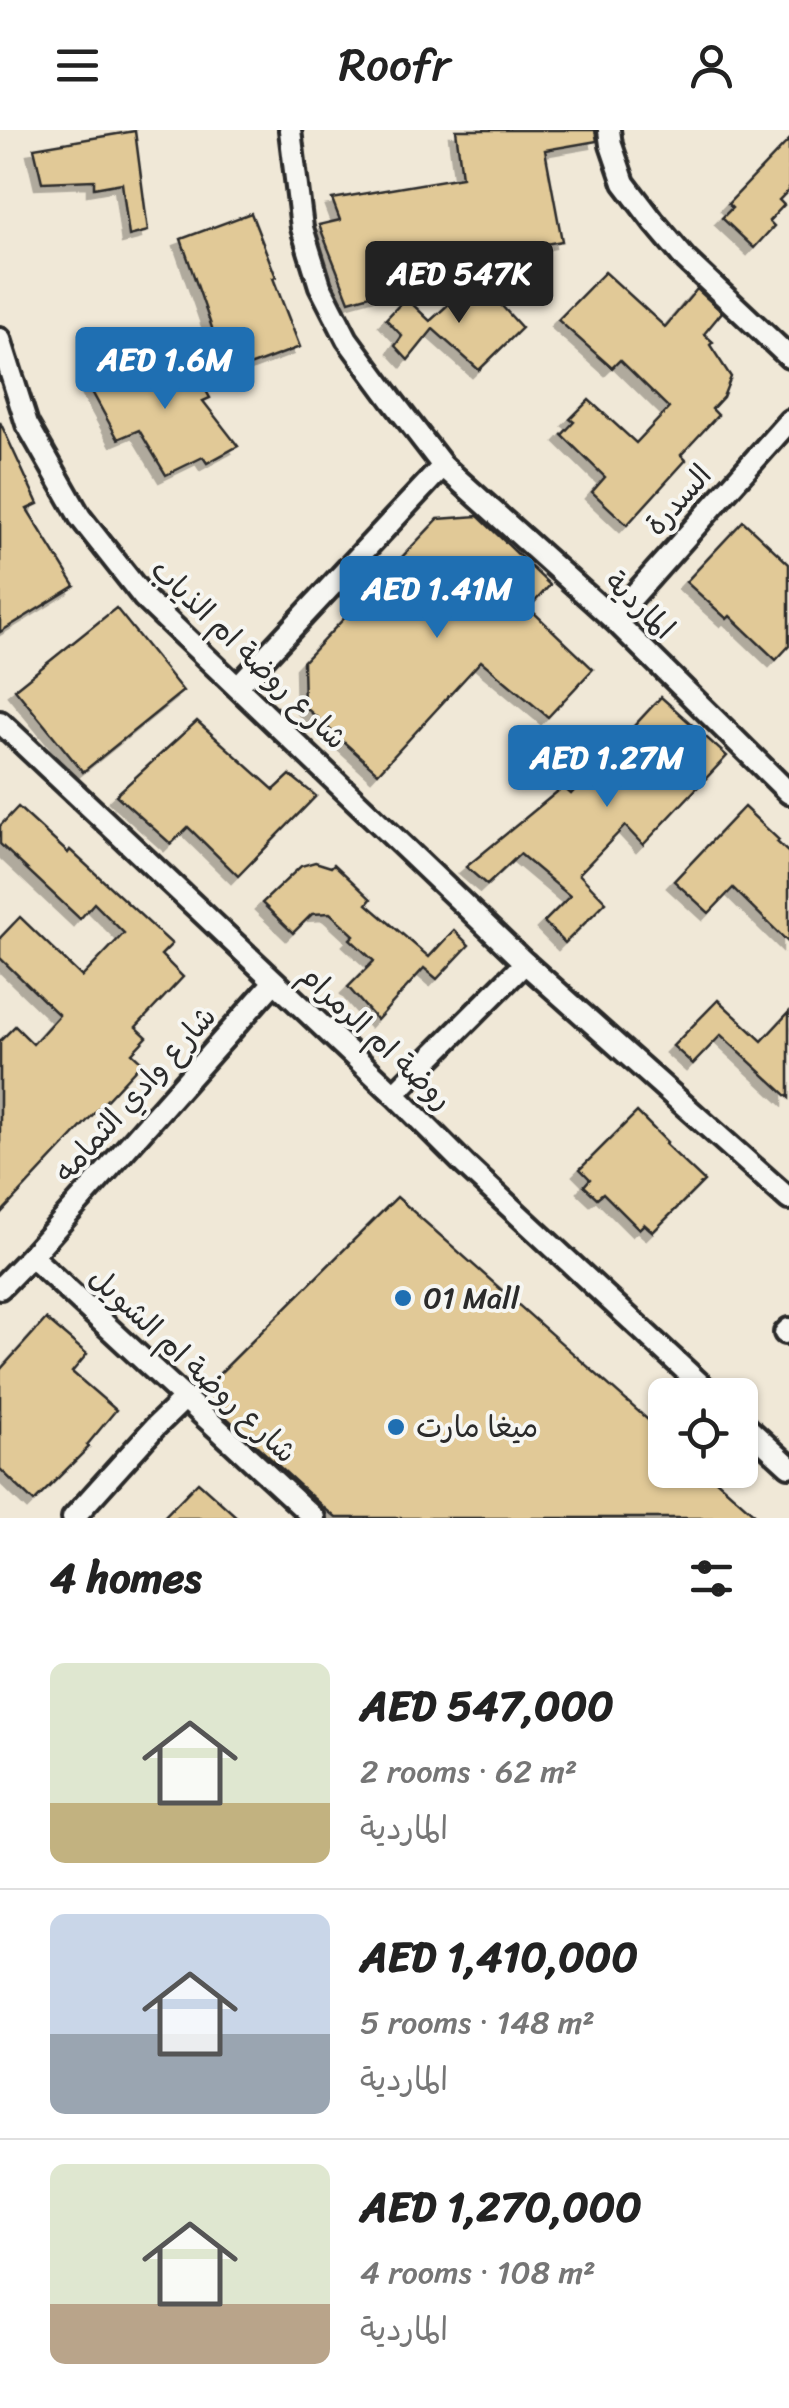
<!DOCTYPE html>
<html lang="en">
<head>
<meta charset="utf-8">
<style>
  :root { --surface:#fff; --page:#f2f2f2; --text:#222; --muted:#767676; --line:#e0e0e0; --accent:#1f6fb2 }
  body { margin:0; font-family:Sriracha,"Playpen Sans Arabic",sans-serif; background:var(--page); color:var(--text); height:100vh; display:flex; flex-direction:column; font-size:38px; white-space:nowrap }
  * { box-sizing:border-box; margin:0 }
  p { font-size:32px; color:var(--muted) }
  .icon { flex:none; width:55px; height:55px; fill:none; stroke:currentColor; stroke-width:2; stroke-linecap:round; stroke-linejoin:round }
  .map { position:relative; height:1388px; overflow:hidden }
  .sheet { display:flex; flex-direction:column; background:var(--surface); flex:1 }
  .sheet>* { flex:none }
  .fabs { position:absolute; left:648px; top:1248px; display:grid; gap:20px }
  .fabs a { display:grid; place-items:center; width:110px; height:110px; border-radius:15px; background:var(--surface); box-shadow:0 2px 8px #0004; font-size:50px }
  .price { position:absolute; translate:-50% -85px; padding:0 22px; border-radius:10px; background:var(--accent); color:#fff; font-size:32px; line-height:65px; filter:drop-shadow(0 2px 5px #0008) }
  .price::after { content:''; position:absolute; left:50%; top:60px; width:30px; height:22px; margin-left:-15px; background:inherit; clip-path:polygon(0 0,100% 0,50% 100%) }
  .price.selected { background:#222; color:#fff }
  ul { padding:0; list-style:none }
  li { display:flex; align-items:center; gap:30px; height:250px; padding:0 50px }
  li+li { border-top:2px solid var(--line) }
  li span { display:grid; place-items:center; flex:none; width:280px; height:200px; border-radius:15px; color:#555 }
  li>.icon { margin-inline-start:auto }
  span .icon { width:120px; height:120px; fill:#fffc; stroke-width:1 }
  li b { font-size:42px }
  h2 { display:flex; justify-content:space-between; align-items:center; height:120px; padding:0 50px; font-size:42px }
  header { display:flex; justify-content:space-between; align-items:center; height:130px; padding:0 50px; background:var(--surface); font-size:45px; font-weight:600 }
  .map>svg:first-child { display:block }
  .building { fill:#e1c997; stroke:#2b2b2b; stroke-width:2.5; filter:url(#shadow) }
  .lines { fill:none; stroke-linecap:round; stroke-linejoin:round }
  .minor-casing { stroke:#2b2b2b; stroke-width:28 }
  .minor { stroke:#f6f6f2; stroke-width:20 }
  .poi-dot { fill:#1f6fb2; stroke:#f6f6f2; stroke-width:4 }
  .labels { text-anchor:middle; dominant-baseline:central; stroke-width:8; stroke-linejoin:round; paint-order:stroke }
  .street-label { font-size:30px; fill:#2b2b2b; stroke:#f6f6f2 }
  .poi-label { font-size:30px; fill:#2b2b2b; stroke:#f6f6f2; text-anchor:start }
</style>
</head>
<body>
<header><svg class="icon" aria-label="menu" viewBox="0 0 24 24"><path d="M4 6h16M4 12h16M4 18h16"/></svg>Roofr<svg class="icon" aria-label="person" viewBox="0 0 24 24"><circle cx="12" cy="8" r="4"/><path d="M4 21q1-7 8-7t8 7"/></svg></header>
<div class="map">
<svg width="789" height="1388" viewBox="0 0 789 1388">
  <defs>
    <filter id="shadow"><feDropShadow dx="-7" dy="7" stdDeviation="0" flood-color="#0004"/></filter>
  </defs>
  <rect width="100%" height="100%" fill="#f0e8d7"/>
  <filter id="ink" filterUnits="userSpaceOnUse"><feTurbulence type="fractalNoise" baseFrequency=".01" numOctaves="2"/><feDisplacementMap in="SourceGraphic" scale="20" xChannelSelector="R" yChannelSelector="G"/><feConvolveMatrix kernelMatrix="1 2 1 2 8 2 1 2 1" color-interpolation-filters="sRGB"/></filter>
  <g filter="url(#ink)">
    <g class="building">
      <path d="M456,0H595L597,11L545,20L562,111L423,136L430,139L384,147L396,158L349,171L319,95L340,90L332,69L462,47Z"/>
      <path d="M135,1L148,101L129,106L122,53L94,58V50L42,52L34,18Z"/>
      <path d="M789,10V60L779,70L784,75L769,91L774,96L754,118L722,88L732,78L728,74Z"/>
      <path d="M251,83L276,147L273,148L300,217L228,244L181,109Z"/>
      <path d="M605,142L665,197L697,159L722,182L704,204L713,212L710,215L731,247L723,267L712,279L718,285L681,325L686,330L627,395L592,362L605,347L562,305L574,292L570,289L589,270L636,313L669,278L620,230L612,238L558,190Z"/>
      <path d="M470,155L490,163L522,198L479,240L433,199L408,230L395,216L402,206L386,189L406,168L430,191Z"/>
      <path d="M183,219L210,268L203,271L238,316L207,333L203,327L166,345L139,300L118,309L90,258Z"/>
      <path d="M0,292L38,374L27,379L75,456L0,502Z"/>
      <path d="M478,386L550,455L529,478L593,539L548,587L481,531L378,643L304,576L303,532L438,389Z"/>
      <path d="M743,391L789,434V516L776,530L730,486L727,489L686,452Z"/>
      <path d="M116,478L183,561L83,642L15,559Z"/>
      <path d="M661,567L727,626L643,715L625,696L579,744L606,772L565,813L544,792L570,766L520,724L487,755L466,737L563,657L571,664Z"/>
      <path d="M197,591L274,660L290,645L316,666L238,746L188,697L171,714L116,665Z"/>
      <path d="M18,677L68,723L70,720L172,814L161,825L183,847L136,897L147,907L132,923L142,932L0,1084V911L15,896L33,914L59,885L0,828V808L20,787L82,847L124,803L94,773L80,789L0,714V696Z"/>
      <path d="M744,677L779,710L777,712L789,723V813L733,758L709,783L674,751Z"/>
      <path d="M315,732L331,737L334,734L371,769L367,774L429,827L454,800L469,815L437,849L424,838L377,890L348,857L374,831L350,809L354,805L330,783L312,784L293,803L262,773L301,736Z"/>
      <path d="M718,870L762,911L789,882V968L721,905L693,934L673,916Z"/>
      <path d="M637,982L667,1012L665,1014L704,1051L653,1102L644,1094L639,1099L603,1063L597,1068L584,1056L590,1049L580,1039Z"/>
      <path d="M397,1067L665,1305V1340H705L759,1388H336L323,1377L200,1263Z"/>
      <path d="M46,1189L87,1224L72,1242L116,1280L87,1315L89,1317L34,1372L0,1339V1240Z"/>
      <path d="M198,1352L238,1388H163Z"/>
    </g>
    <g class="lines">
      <defs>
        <g id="minor">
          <path d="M290,0L302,98L320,156L347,209L392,270L443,336L613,489L789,663"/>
          <path d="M609,0L611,15L624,53L653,91L686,130L789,227"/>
          <path d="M0,209L27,294L80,387L144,468L525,833L789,1069"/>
          <path d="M613,489L789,291"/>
          <path d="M238,556L443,336"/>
          <path d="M0,592L394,964L465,1035L712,1265"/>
          <path d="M394,964L525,833"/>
          <path d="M31,1126L314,1388"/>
          <path d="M0,1158L31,1126L274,852"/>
          <path d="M785,1203L789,1199"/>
          <path d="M740,1291L789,1336"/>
          <path d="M73,1388L155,1297L184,1269"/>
        </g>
      </defs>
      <use href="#minor" class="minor-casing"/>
      <use href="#minor" class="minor"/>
    </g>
  </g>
  <g class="poi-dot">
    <circle cx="403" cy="1168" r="10"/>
    <circle cx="396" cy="1297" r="10"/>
  </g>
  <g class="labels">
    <g class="street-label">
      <text transform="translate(678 370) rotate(-48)">السدرة</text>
      <text transform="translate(640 475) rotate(44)">الماردية</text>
      <text transform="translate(249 524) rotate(44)">شارع روضة ام الذياب</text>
      <text transform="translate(376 907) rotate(43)">روضة ام الرمرام</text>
      <text transform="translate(135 964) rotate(-48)">شارع وادي الثمامه</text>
      <text transform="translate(193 1235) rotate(43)">شارع روضة ام الشويل</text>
    </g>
    <g class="poi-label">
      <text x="423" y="1168">01 Mall</text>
      <text x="416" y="1297">ميغا مارت</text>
    </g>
  </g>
</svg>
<div class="fabs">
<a><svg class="icon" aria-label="locate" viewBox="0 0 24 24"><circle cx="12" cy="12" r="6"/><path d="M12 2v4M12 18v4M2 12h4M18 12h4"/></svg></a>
</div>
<b class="price selected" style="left:459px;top:196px">AED 547K</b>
<b class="price" style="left:165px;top:282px">AED 1.6M</b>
<b class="price" style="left:437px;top:511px">AED 1.41M</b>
<b class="price" style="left:607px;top:680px">AED 1.27M</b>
</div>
<section class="sheet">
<h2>4 homes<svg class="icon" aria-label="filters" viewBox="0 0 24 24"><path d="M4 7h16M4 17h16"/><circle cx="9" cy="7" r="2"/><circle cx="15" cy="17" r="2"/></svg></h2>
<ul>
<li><span style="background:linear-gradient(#dfe7d0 70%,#c2b280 0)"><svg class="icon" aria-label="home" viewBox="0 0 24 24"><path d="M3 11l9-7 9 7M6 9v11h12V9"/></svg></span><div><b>AED 547,000</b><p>2 rooms · 62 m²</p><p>الماردية</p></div></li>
<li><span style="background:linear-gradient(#c9d6e8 60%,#9aa5b1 0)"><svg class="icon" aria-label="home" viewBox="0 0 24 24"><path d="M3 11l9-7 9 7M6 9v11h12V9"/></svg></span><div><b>AED 1,410,000</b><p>5 rooms · 148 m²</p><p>الماردية</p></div></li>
<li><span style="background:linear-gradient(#dfe7d0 70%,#b9a48a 0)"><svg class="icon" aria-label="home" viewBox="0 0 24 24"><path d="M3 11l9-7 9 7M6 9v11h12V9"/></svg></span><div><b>AED 1,270,000</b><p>4 rooms · 108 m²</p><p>الماردية</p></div></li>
</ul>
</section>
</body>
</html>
